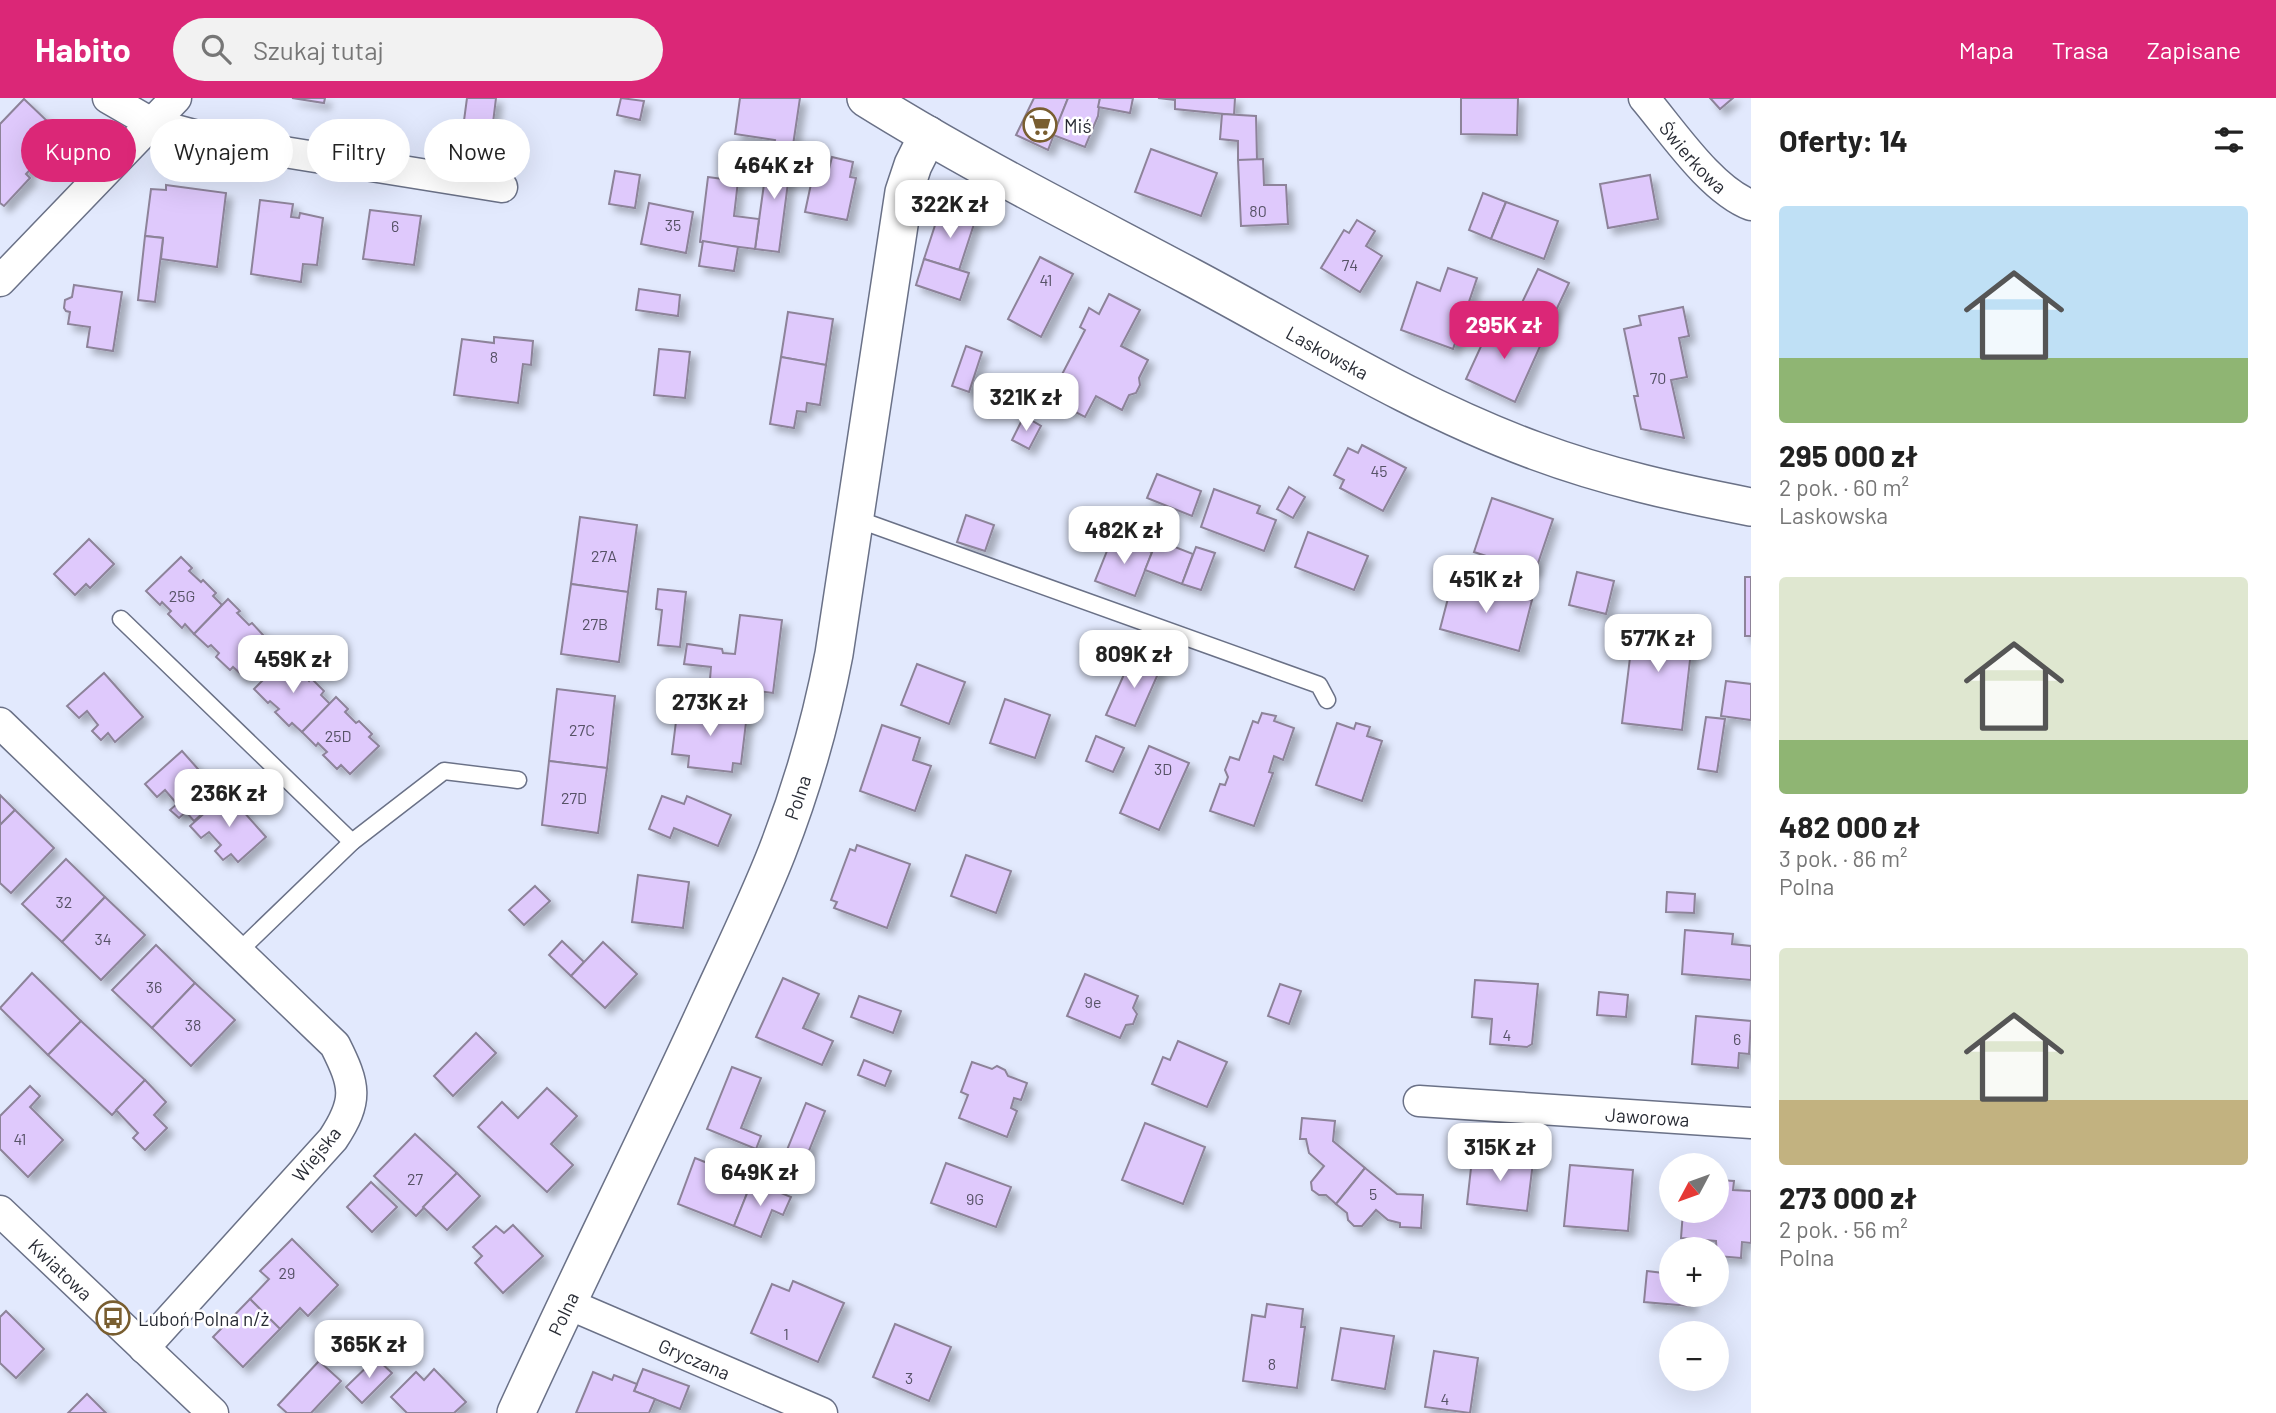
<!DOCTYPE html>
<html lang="pl">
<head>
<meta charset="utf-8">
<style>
  :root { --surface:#fff; --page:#f2f2f2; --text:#222; --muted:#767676; --accent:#db2777 }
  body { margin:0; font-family:Barlow,sans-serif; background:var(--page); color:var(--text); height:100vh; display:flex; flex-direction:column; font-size:26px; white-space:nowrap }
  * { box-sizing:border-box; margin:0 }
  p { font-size:23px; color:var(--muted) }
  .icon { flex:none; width:38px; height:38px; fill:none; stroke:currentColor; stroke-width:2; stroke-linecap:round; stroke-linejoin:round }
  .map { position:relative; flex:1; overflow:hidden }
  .panel { display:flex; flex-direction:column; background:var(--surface); width:525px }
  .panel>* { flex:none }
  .hud { position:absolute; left:21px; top:21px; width:665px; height:63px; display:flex; gap:14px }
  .needle { width:46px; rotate:229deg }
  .fabs { position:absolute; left:1659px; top:1055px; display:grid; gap:14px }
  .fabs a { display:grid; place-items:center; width:70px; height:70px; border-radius:50%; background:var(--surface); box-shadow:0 7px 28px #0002; font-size:35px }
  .price { position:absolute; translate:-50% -60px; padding:0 16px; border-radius:14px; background:#fff; color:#222; font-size:23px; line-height:46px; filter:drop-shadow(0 2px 4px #0008) }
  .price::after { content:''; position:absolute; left:50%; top:42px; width:21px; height:16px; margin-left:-10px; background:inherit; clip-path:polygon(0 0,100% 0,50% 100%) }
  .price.selected { background:var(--accent); color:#fff }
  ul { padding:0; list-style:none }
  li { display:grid; align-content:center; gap:14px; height:371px; padding:0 28px }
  li span { display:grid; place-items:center; height:217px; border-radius:7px; color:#555 }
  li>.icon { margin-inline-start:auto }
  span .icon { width:126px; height:126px; fill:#fffc; stroke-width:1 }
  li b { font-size:30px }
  h2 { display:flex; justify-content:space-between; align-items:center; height:84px; padding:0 28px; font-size:30px }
  .tag { padding:0 24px; border-radius:32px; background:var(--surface); box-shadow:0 7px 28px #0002; font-size:24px; line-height:63px }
  .tag.selected { background:var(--accent); color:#fff }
  header { display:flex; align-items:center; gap:42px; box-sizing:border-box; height:98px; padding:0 35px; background:var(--accent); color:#fff }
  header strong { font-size:33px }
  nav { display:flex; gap:38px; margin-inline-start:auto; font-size:24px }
  .search { width:490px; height:63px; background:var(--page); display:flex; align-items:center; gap:18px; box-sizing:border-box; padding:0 24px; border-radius:38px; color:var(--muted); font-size:26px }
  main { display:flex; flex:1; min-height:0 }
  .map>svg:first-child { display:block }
  .building { fill:#dfc9fc; stroke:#8d8399; stroke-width:2; filter:url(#shadow) }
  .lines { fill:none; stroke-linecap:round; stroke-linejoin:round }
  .service-casing { stroke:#6a7187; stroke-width:19 }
  .minor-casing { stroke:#6a7187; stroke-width:33 }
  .tertiary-casing { stroke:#6a7187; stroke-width:40 }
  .service { stroke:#fff; stroke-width:16 }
  .minor { stroke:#fff; stroke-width:30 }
  .tertiary { stroke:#fff; stroke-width:37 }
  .labels { text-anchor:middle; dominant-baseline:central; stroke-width:5; stroke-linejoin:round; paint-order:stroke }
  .number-label { font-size:16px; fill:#565266 }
  .poi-label { font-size:19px; fill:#282b34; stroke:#fff; text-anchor:start }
  .street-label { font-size:19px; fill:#282b34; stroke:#fff }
</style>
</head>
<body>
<header>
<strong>Habito</strong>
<div class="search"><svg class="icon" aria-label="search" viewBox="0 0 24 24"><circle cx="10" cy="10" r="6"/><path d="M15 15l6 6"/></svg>Szukaj tutaj</div>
<nav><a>Mapa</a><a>Trasa</a><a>Zapisane</a></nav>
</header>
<main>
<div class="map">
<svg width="1751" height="1315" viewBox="0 0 1751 1315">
  <defs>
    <filter id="shadow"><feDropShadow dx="6" dy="6" stdDeviation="3.5" flood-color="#0004"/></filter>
  </defs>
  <rect width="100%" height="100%" fill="#e2e9fd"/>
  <g class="building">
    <path d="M292,0H325L324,5Z"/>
    <path d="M467,0H496L492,33L463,30Z"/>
    <path d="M621,0L644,3L640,22L617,17Z"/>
    <path d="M740,0H800L792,54L773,51L775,42L735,36Z"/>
    <path d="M1034,0H1068L1048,52L1016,37Z"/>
    <path d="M1068,0H1100L1098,18L1085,49L1053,37Z"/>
    <path d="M1100,0H1133L1130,15L1098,9Z"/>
    <path d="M1158,0H1235L1234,17L1175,11V2Z"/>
    <path d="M1461,0H1518L1517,37L1461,36Z"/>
    <path d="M1710,0H1733L1720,11Z"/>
    <path d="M24,1L67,42L40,70L36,65L26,76L30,80L4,108L0,105V26Z"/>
    <path d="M1222,16L1256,18L1257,62H1238V43L1220,41Z"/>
    <path d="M769,50L792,54L779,154L755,151Z"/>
    <path d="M1151,51L1217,75L1201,118L1135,94Z"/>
    <path d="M832,59L853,64L850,79L856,80L847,122L805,114L814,72L828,75Z"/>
    <path d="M1263,61L1264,87H1286L1288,126L1241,128L1238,62Z"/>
    <path d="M615,73L640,77L635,110L609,106Z"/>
    <path d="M1650,77L1658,121L1608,130L1600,86Z"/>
    <path d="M708,79L738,83L734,118L759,121L755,151L700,144Z"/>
    <path d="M166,87L226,95L217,169L161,161L163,140L145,138L151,91L166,92Z"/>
    <path d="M1483,95L1506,104L1491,141L1469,132Z"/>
    <path d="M260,102L293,106L291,119L299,120L300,115L323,120L317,167L303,166L301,184L251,176Z"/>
    <path d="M1506,104L1558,123L1544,161L1491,141Z"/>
    <path d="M649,105L693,114L686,155L641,146Z"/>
    <path d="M370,112L421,118L414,167L363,161Z"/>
    <path d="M940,112L975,123L959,172L924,161Z"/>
    <path d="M1357,122L1375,133L1366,148L1382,158L1360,194L1321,170L1344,132L1349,135Z"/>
    <path d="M145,138L163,140L155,204L138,202Z"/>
    <path d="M703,143L738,149L734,173L699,168Z"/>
    <path d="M1040,159L1073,176L1041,239L1008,221Z"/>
    <path d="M924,161L969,175L960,202L916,187Z"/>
    <path d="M1448,170L1477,180L1453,251L1401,232L1417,184L1440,193Z"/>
    <path d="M1538,171L1569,185L1550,225L1519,211Z"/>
    <path d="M74,187L122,194L113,253L87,249L90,229L68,226L70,214L66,213L64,210L65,202L72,199Z"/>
    <path d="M639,191L680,197L678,218L636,212Z"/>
    <path d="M1109,196L1140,212L1121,248L1148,262L1139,280L1140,287L1136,295L1129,297L1122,312L1096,298L1085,319L1054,303L1061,288L1057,286L1085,232L1080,229L1089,210L1099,216Z"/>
    <path d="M1683,209L1689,238L1679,240L1687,279L1671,282L1684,340L1641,331L1634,298H1638L1624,231L1641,227L1639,218Z"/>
    <path d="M788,214L833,221L826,267L781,259Z"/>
    <path d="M1493,222L1542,244L1515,304L1466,281Z"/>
    <path d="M494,239L533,243L531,267L523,266L518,305L454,297L462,241L494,245Z"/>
    <path d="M966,248L982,254L969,294L952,288Z"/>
    <path d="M659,251L690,254L685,300L654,297Z"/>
    <path d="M781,259L826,267L820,307L807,305L806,314L797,313L794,330L770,326Z"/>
    <path d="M1024,318L1041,328L1029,351L1012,342Z"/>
    <path d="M1362,347L1406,370L1383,413L1340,390L1344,382L1334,377L1348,350L1358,355Z"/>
    <path d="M1157,376L1201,393L1192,418L1147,400Z"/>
    <path d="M1289,389L1305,399L1293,420L1277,411Z"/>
    <path d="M1214,391L1260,408L1257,415L1276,422L1264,453L1201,429Z"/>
    <path d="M1492,400L1553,421L1535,474L1474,454Z"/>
    <path d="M966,417L994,427L985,453L957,444Z"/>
    <path d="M580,419L637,427L628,494L571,486Z"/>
    <path d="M1308,434L1368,458L1354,492L1295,469Z"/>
    <path d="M1113,438L1152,454L1135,498L1095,483Z"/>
    <path d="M89,441L114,466L90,490L86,486L75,497L54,476Z"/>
    <path d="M1157,442L1193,456L1182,486L1145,472Z"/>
    <path d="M1196,449L1215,455L1201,492L1182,486Z"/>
    <path d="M181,459L192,470L189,473L201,484L203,482L216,495L213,498L222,507L194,536L185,526L182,530L168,516L171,513L162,504L160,507L146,493Z"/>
    <path d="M1577,474L1614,483L1606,516L1569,507Z"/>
    <rect x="1745" y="479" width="6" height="59"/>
    <path d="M1453,481L1532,502L1519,553L1440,531Z"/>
    <path d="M571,486L628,494L619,564L561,556Z"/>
    <path d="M658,491L686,494L680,549L658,547L662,512L656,511Z"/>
    <path d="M228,501L240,513L237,515L249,527L252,525L264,538L262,540L271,550L243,578L233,569L230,572L216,559L219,555L211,547L208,549L194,536Z"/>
    <path d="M740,517L782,522L773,595L719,588L720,582L710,581L711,569L684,566L687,546L722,551L723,555L735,556Z"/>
    <path d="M1635,519L1694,527L1682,632L1622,625Z"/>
    <path d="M1133,556L1161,569L1135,628L1106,617Z"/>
    <path d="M288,557L300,568L297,571L309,583L311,580L324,593L321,597L330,606L302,634L292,625L289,628L275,614L279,611L270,603L268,605L254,591Z"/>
    <path d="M917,566L965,584L949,626L901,607Z"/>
    <path d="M104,575L143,619L115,644L108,635L101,642L92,633L98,627L87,613L79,620L67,608Z"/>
    <path d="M1726,583L1751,586V622L1721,618Z"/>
    <path d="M557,591L615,598L607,670L549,663Z"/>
    <path d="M336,599L348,611L345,614L356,625L359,623L372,636L369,639L379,648L350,676L341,667L337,671L323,657L327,654L318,645L316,648L302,634Z"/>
    <path d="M1005,601L1050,617L1035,660L990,645Z"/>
    <path d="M678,607L747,616L741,666L733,665L732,674L688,669L689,658L672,656Z"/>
    <path d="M1262,615L1276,618L1274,623L1294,630L1283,662L1274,658L1269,674L1273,675L1254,728L1210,713L1220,686L1225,687L1228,679L1225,672L1230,659L1239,662L1253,623L1258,625Z"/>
    <path d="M1706,619L1725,621L1717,674L1698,671Z"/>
    <path d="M1337,625L1354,631L1356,625L1370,629L1367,638L1382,643L1362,703L1316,687Z"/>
    <path d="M882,627L920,640L913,662L931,668L915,713L860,693Z"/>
    <path d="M1096,638L1124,650L1113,674L1086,663Z"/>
    <path d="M1149,648L1189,665L1159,732L1120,715Z"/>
    <path d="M182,653L222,698L194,723L186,714L179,720L170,712L177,706L165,692L157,699L145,686Z"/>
    <path d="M549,663L607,670L598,735L542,727Z"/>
    <path d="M227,695L266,739L238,764L231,756L223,762L215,753L221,747L209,734L201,740L190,728Z"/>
    <path d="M0,697L15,712L0,727Z"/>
    <path d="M662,698L684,706L687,698L731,717L718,748L674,730L670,740L649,731Z"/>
    <path d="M15,712L54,750L11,795L0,785V727Z"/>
    <path d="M857,747L910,766L887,830L834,810L837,804L831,802L850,751L855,753Z"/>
    <path d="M966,757L1011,773L996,815L951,798Z"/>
    <path d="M66,761L105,799L62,844L22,806Z"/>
    <path d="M638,777L689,784L683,830L632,824Z"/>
    <path d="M535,788L550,803L524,827L509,812Z"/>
    <path d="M1667,794L1695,796L1694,815L1666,814Z"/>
    <path d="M105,799L145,837L101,882L62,844Z"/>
    <path d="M1685,832L1733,836L1732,846L1751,848V882L1682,876Z"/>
    <path d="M562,843L584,864L571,878L549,857Z"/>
    <path d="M603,844L637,876L605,910L571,878Z"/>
    <path d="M156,847L195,885L152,930L112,892Z"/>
    <path d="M32,875L81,923L48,957L0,910Z"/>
    <path d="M1085,876L1138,898L1133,910L1137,916L1133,926L1126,927L1120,940L1067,918Z"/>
    <path d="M783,880L819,896L803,930L833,943L822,967L756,939Z"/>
    <path d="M1475,882L1538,886L1532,946L1527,949L1490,946L1492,921L1472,919Z"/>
    <path d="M195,885L235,922L191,968L152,930Z"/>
    <path d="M1280,886L1301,893L1289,926L1268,918Z"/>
    <path d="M1599,894L1628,897L1626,919L1597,917Z"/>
    <path d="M859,898L901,913L893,935L851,919Z"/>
    <path d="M1696,918L1751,923L1749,956L1739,955L1738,970L1692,966Z"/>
    <path d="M81,923L145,982L112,1017L48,957Z"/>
    <path d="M476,935L496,955L453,998L434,978Z"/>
    <path d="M1178,943L1227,964L1207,1009L1152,986L1163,959L1170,962Z"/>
    <path d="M864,962L891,973L885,988L858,977Z"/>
    <path d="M972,964L992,971L997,968L1005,972L1008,978L1027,985L1021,1002L1014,1000L1011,1010L1017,1013L1007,1039L959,1020L968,997L961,994Z"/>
    <path d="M732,969L761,980L741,1030L761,1038L756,1051L707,1031Z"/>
    <path d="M145,982L166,1004L154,1017L167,1030L145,1052L133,1040L138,1035L116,1012Z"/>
    <path d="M30,988L40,998L30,1009L63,1042L28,1079L0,1051V1018Z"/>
    <path d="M547,990L577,1018L551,1046L573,1067L547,1094L478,1029L502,1004L518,1020Z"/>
    <path d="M806,1005L825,1013L806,1060L787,1052Z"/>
    <path d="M1302,1020L1335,1023L1333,1043L1365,1070L1336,1106L1326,1097H1319L1312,1092L1311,1084L1324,1068L1309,1055L1306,1041H1300Z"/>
    <path d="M1145,1025L1205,1049L1183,1106L1122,1082Z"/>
    <path d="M415,1036L457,1075L416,1118L374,1078Z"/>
    <path d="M1502,1056L1511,1057V1062L1533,1064L1527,1113L1467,1106L1472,1061H1501Z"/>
    <path d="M695,1060L752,1083L734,1128L678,1106Z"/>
    <path d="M946,1065L1011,1089L996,1129L931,1105Z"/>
    <path d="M1570,1067L1633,1072L1628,1133L1564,1128Z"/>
    <path d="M1365,1070L1397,1096L1423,1097L1421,1130L1400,1129V1125L1388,1122L1376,1112L1362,1128H1354L1348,1122L1347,1115L1336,1106Z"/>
    <path d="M457,1075L480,1098L447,1132L423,1109Z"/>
    <path d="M1717,1082L1734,1083L1733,1092L1751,1093V1145L1742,1144L1741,1160L1717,1158L1716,1143L1681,1140L1683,1113H1717Z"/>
    <path d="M752,1083L791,1099L783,1117L772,1112L761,1139L734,1128Z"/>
    <path d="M371,1084L397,1109L372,1134L347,1109Z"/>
    <path d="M513,1127L543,1158L503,1195L475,1165L482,1158L473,1149L496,1128L504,1135Z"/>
    <path d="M292,1141L338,1187L308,1218L300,1210L280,1231L250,1201L269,1181L260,1173Z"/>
    <path d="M1647,1173L1671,1176V1197H1691L1690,1208L1644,1204Z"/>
    <path d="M793,1183L844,1205L818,1264L751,1235L772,1186L789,1193Z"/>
    <path d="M250,1201L280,1231L243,1269L213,1239Z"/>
    <path d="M1267,1206L1303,1211L1301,1229H1305L1297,1290L1243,1283L1252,1217L1265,1219Z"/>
    <path d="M6,1213L44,1251L16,1280L0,1265V1219Z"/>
    <path d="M895,1226L951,1249L929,1303L873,1279Z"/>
    <path d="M1341,1230L1394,1238L1385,1291L1332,1282Z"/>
    <path d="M1434,1253L1478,1260L1470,1315L1425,1309Z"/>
    <path d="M376,1260L392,1275L362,1305L346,1289Z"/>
    <path d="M319,1263L341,1283L311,1315H287L278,1307Z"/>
    <path d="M434,1271L466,1304L454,1315H407L391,1299L416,1274L424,1282Z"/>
    <path d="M643,1271L689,1288L680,1311L634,1293Z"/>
    <path d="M593,1274L612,1282L614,1277L637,1286L634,1293L655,1301L649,1315H576Z"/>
    <path d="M87,1296L106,1315H68Z"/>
  </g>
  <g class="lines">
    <defs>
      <g id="service">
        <path d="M854,420L1319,587L1327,602"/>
        <path d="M121,521L352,744"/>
        <path d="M238,854L352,744L444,673L518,682"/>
      </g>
      <g id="minor">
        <path d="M108,0L153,26L216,43L502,89"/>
        <path id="s1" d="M1644,0C1672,33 1711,92 1751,107"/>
        <path d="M0,183L176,0"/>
        <path d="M0,625L335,947C355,987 359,1002 333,1041L144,1250"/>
        <path id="s2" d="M1419,1003L1751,1025"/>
        <path id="s3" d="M0,1113L213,1315"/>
        <path id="s4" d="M566,1205L822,1315"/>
      </g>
      <g id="tertiary">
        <path id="s5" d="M866,0C970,65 1082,121 1191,179C1304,239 1415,309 1536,353C1606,379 1678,395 1751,409"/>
        <path id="s6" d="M516,1315C579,1177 647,1042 710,904C733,854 757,805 777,754C802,690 821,624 834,556L904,94L913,67L928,37"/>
      </g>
    </defs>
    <use href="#service" class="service-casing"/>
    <use href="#minor" class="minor-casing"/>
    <use href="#tertiary" class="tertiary-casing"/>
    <use href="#service" class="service"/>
    <use href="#minor" class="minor"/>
    <use href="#tertiary" class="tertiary"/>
  </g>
  <defs>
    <symbol id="supermarket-ring" viewBox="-11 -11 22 22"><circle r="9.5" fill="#fff" stroke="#795e30" stroke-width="1.5"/><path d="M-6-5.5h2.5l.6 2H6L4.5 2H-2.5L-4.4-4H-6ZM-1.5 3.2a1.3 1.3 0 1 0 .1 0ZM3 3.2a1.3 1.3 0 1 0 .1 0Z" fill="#795e30"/></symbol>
    <symbol id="bus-ring" viewBox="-11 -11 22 22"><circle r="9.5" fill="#fff" stroke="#795e30" stroke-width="1.5"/><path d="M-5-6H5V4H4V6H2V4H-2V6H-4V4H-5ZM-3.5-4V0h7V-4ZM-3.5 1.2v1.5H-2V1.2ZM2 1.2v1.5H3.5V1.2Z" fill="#795e30"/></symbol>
  </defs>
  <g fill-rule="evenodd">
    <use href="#supermarket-ring" x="1021" y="8" width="38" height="38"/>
    <use href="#bus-ring" x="94" y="1201" width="38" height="38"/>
  </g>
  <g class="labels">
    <g class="number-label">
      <text x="1258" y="112">80</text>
      <text x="673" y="126">35</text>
      <text x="395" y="127">6</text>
      <text x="1350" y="166">74</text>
      <text x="1046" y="181">41</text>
      <text x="494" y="258">8</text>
      <text x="1658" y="279">70</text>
      <text x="1379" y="372">45</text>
      <text x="604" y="457">27A</text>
      <text x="182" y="497">25G</text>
      <text x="595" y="525">27B</text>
      <text x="582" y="631">27C</text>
      <text x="338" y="637">25D</text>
      <text x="1163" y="670">3D</text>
      <text x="574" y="699">27D</text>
      <text x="64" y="803">32</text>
      <text x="103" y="840">34</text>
      <text x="154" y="888">36</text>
      <text x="1093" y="903">9e</text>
      <text x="193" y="926">38</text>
      <text x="1507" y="936">4</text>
      <text x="1737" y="940">6</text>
      <text x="20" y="1040">41</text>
      <text x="415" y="1080">27</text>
      <text x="1373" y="1095">5</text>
      <text x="975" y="1100">9G</text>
      <text x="287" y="1174">29</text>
      <text x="786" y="1235">1</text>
      <text x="1272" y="1265">8</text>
      <text x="909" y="1279">3</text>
      <text x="1445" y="1300">4</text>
    </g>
    <g class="poi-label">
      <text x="1064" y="27">Miś</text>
      <text x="138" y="1220">Luboń Polna n/ż</text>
    </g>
    <g class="street-label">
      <text stroke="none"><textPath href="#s1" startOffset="77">Świerkowa</textPath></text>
      <text stroke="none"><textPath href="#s5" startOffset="527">Laskowska</textPath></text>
      <text stroke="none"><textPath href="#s6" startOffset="677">Polna</textPath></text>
      <text stroke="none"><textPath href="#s2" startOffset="229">Jaworowa</textPath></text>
      <text transform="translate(316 1056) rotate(-51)">Wiejska</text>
      <text stroke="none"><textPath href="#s3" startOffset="84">Kwiatowa</textPath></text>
      <text stroke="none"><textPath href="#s6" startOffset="110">Polna</textPath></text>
      <text stroke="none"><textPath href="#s4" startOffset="140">Gryczana</textPath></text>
    </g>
  </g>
</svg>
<div class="fabs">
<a><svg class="needle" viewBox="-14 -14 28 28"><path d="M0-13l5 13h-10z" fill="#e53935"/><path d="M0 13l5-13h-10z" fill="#767676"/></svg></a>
<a>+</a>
<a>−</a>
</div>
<b class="price" style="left:774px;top:103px">464K zł</b>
<b class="price" style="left:950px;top:142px">322K zł</b>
<b class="price selected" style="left:1504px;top:263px">295K zł</b>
<b class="price" style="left:1026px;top:335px">321K zł</b>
<b class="price" style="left:1124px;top:468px">482K zł</b>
<b class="price" style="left:1486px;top:517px">451K zł</b>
<b class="price" style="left:1658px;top:576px">577K zł</b>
<b class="price" style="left:1134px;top:592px">809K zł</b>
<b class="price" style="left:293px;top:597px">459K zł</b>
<b class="price" style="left:710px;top:640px">273K zł</b>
<b class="price" style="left:229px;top:731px">236K zł</b>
<b class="price" style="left:1500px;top:1085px">315K zł</b>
<b class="price" style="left:760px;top:1110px">649K zł</b>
<b class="price" style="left:369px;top:1282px">365K zł</b>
<div class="hud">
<a class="tag selected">Kupno</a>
<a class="tag">Wynajem</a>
<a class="tag">Filtry</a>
<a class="tag">Nowe</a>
</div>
</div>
<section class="panel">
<h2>Oferty: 14<svg class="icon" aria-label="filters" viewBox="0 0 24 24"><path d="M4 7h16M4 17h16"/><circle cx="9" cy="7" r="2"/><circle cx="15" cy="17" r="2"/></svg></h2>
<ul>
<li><span style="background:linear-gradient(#bfe0f5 70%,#8fb573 0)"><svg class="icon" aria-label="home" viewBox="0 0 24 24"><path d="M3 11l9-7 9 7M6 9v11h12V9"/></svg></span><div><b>295 000 zł</b><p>2 pok. · 60 m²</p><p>Laskowska</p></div></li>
<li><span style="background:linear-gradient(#dfe7d0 75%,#8fb573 0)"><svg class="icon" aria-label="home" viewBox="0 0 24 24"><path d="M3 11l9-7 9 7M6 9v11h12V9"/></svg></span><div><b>482 000 zł</b><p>3 pok. · 86 m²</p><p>Polna</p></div></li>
<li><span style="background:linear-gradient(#dfe7d0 70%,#c2b280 0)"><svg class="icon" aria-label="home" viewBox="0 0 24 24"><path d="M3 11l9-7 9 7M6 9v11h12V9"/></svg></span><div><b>273 000 zł</b><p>2 pok. · 56 m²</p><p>Polna</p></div></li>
</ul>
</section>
</main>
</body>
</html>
